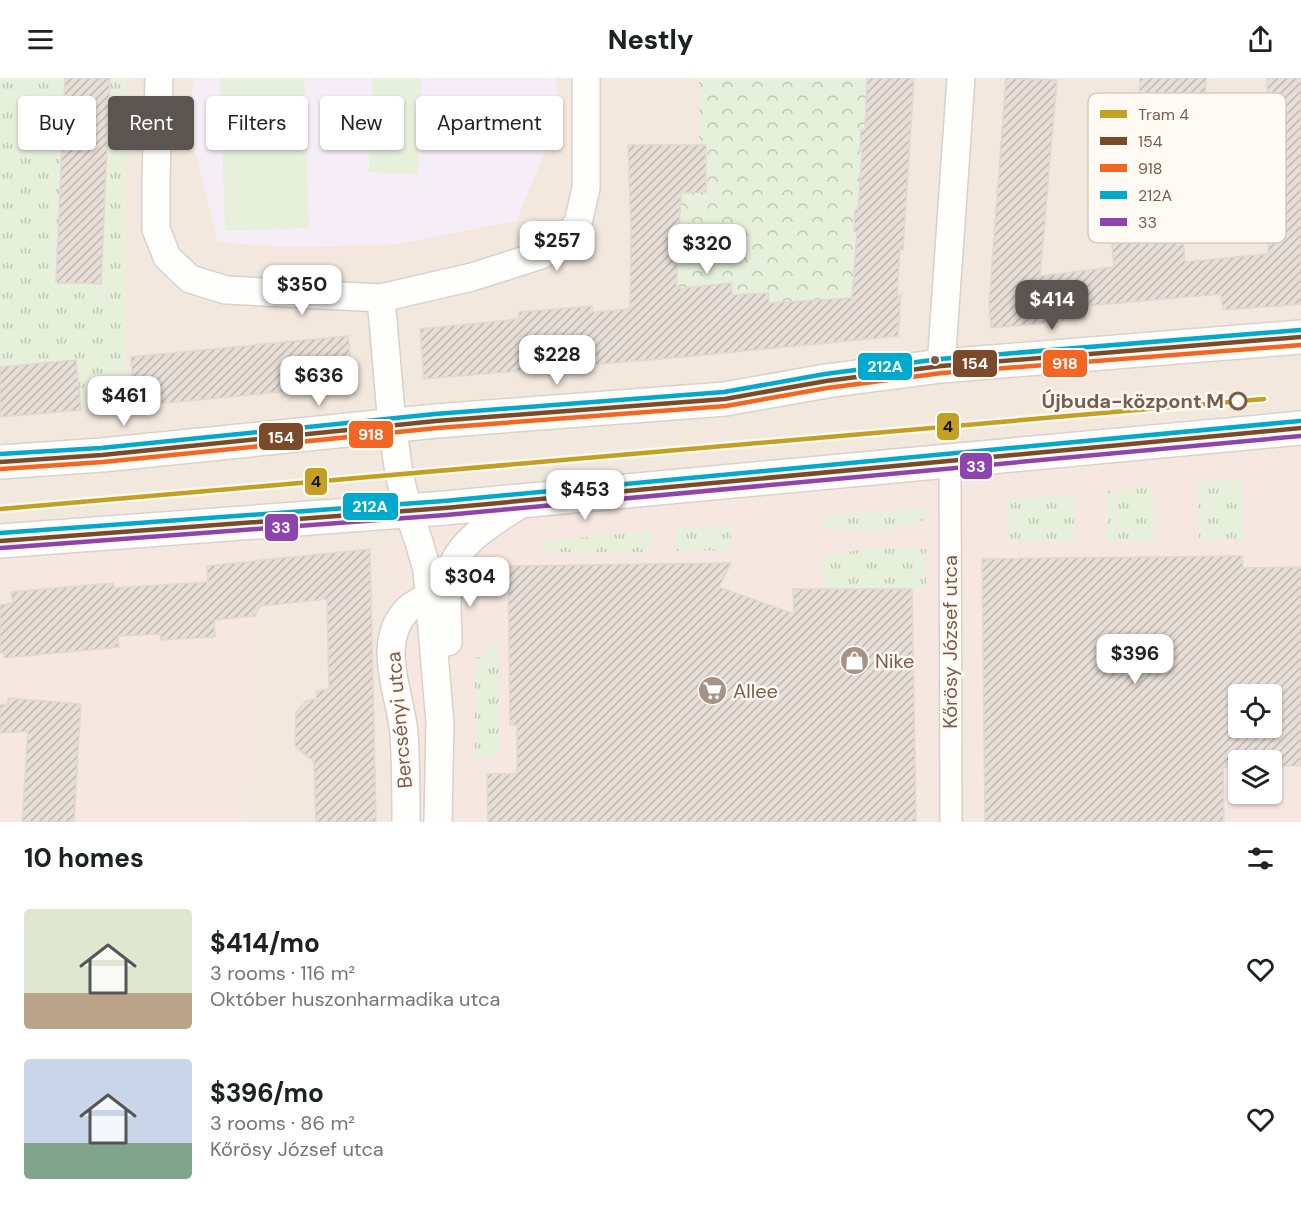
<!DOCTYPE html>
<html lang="en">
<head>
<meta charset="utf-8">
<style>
  :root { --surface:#fff; --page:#f2f2f2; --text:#202124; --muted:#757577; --accent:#5c5450 }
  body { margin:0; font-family:"DM Sans",sans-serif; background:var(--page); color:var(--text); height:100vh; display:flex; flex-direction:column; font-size:22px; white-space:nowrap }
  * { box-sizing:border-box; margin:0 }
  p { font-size:20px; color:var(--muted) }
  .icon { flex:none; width:33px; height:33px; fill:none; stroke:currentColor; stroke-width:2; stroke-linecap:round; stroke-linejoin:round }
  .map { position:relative; height:744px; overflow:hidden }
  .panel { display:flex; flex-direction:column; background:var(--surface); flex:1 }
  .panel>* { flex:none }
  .hud { position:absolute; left:18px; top:18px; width:600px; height:54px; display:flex; gap:12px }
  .tools { position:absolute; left:1228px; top:606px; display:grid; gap:12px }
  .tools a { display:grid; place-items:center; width:54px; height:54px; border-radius:6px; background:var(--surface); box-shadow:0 2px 4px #0004; font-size:30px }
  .price { position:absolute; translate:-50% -51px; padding:0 14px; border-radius:12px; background:#fff; color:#222; font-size:20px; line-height:39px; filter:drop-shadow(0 2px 3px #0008) }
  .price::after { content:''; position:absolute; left:50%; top:36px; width:18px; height:14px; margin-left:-9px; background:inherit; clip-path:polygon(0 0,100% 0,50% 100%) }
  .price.current { background:var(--accent); color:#fff }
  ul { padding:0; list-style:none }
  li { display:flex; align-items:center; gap:18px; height:150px; padding:0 24px }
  li span { display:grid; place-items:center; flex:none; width:168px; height:120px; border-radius:6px; color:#555 }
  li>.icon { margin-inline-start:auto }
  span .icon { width:72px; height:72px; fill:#fffc; stroke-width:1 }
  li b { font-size:26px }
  h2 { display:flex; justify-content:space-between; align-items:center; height:72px; padding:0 24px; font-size:26px }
  .pill { padding:0 21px; border-radius:6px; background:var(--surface); box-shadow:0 2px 4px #0004; font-size:21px; line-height:54px }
  .pill.current { background:var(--accent); color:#fff }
  header { display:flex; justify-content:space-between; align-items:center; height:78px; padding:0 24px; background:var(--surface); font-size:27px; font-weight:800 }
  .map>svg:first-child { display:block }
  .residential { fill:#f2e8de; fill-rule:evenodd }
  .commercial { fill:#f6e8e1; fill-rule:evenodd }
  .education { fill:#f6eef6 }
  .grass { fill:url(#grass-tufts) }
  .park { fill:url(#park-crowns) }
  .garden { fill:#e7f0db }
  .building { fill:url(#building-hatch); stroke:#e2d8d2; stroke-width:1.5; fill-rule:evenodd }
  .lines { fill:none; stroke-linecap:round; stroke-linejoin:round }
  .pedestrian-casing { stroke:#d7d1cb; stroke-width:24 }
  .minor-casing { stroke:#d7d1cb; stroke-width:30 }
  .secondary-casing { stroke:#d9d2cb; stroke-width:36 }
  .pedestrian { stroke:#fefefd; stroke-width:21 }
  .minor { stroke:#fefefd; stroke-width:27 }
  .secondary { stroke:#fefefd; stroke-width:33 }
  .bus-1-casing { stroke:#fffaf3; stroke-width:9 }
  .bus-2-casing { stroke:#fffaf3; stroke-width:9 }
  .bus-3-casing { stroke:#fffaf3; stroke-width:9 }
  .bus-4-casing { stroke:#fffaf3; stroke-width:9 }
  .bus-1 { stroke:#7a4b2a; stroke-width:4.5 }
  .bus-2 { stroke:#f26522; stroke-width:4.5 }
  .bus-3 { stroke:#00a9ce; stroke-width:4.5 }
  .bus-4 { stroke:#8e44ad; stroke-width:4.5 }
  .tram-1-casing { stroke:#fffaf3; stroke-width:9 }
  .tram-1 { stroke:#c3a023; stroke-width:4.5 }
  .bus-dot { fill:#7a5c4d; stroke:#fffaf3; stroke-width:2 }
  .stop-dot { fill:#fffaf3; stroke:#7a5c4d; stroke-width:3 }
  .labels { text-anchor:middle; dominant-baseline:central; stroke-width:5; stroke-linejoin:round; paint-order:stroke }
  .stop-label { font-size:20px; font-weight:bold; fill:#7a5c4d; stroke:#fffaf3; text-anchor:end }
  .street-label { font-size:20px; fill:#7a5c4d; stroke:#fffaf3 }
  .poi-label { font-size:20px; fill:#7a5c4d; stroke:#fffaf3; text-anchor:start }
  .key { fill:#fffaf3; stroke:#d7cbc1; stroke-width:1.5 }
  .key-label { font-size:16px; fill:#7a5c4d }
  .line-badge { stroke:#fffaf3; stroke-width:2 }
  .badge-label { font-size:16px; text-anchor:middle; font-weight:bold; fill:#fff }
  .pale-badge-label { font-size:16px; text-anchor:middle; font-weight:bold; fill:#111 }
</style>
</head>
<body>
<header><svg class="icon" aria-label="menu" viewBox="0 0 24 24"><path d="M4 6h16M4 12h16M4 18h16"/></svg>Nestly<svg class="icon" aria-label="share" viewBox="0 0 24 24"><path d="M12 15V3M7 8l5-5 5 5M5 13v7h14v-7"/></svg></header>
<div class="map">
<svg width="1301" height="744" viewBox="0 0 1301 744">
  <defs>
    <pattern id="grass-tufts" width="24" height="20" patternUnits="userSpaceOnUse" patternTransform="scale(1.5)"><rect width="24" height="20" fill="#e7f0db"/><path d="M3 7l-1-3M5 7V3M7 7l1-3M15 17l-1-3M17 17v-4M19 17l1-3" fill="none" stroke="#c0c6b4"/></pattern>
    <pattern id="park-crowns" width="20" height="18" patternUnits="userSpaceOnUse" patternTransform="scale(1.5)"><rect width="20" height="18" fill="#e7f0db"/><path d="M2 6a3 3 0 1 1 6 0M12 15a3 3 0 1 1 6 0" fill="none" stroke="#c0c6b4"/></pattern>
    <pattern id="building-hatch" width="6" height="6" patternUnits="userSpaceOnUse" patternTransform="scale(1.5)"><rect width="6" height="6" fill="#e6ded7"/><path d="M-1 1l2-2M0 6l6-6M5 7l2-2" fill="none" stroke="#bfb7b1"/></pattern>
  </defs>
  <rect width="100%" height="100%" fill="#f9f5f0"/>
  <path class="residential" d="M0,0H1301V744H0ZM1239,616H1272V650H1239ZM1239,682H1272V716H1239Z"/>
  <g class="commercial">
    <path d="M1301,331V744H396L389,417ZM1239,616H1272V650H1239ZM1239,682H1272V716H1239Z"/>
    <path d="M255,425L261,487L260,528L257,534L254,654L246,744H0V445Z"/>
  </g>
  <path class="education" d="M193,0H556L558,44L516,143L392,167L284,169L218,164L190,53Z"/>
  <g class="grass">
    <path d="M0,0H127L125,327L81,332L76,282L0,289Z"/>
    <path d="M1242,401L1243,462H1199L1198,404Z"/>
    <path d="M1153,409L1154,463H1107V413Z"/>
    <path d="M1074,416V463H1008L1007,422Z"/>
    <path d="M925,430V442L888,452H823V438Z"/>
    <path d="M731,447V472L676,473V451Z"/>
    <path d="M651,453V474H543L544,463Z"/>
    <path d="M866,470L926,471V510L824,511L823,480Z"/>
    <path d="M488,567H499V680H475V579H488Z"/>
  </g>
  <path class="park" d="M699,0H867L865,52L861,53L860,72L862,73L858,132H855L854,153L857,154L852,220L769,225L767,215L732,217L730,205L694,209L666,224L677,196L681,115L706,114V67H699Z"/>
  <g class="garden">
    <path d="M220,0H304L309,150L225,153Z"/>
    <path d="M372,0H421L418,96L369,94Z"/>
  </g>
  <g class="building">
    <path d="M65,0H110L101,206L56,204Z"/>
    <path d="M867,0H914L903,172L900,171L897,218L901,217L898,258L683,279L424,301L420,251L519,241V234L592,228L593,234L630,231L631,151L628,67H706V114L681,115L676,211L731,205L732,217L768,215L769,225L852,220L857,154L854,153L855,132H858L862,73L860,72L861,52H865Z"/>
    <path d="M1006,0L1057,2L1040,198L1114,189L1109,134L1180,127L1185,184L1268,176L1267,0H1301V226L1223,232L1221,216L1085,228L1086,241L991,250L989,226Z"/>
    <path d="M1140,0H1206L1202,78L1136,75Z"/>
    <path d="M348,258L353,307L135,328L131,279Z"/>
    <path d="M76,282L81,332L0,339V289Z"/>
    <path d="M370,471L376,744H316L314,684L295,668L296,634L306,623L316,621L317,613L329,611L327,521L260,528L255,538L214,542L215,559L161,562L160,556L118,558L119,569L4,580V574L0,575V527L13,525L11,514L113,505L114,510L208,504L207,488Z"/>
    <path d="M1242,478L1243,490L1301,489V688H1272V682H1239V689H1223L1224,744H985L982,481ZM1239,616H1272V650H1239Z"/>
    <path d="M731,485L719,509L794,536L793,511H912L916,744H488L487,696H517V647H510L508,488Z"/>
    <path d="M8,620L81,626L74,744H22L28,653L0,655V627L8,626Z"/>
  </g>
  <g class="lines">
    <defs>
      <path id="pedestrian" d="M950,383L951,744"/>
      <g id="minor">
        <path d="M159,0L156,99V151L167,179L190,201L226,212L381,220L472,199L541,177L565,161L578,145L586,110V0"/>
        <path d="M381,220L392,347L399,395L408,433L419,464L427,492L440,645L438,744"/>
        <path d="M941,288L961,0"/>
        <path d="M448,564C448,543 445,519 449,499C456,462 497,442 526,423"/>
        <path d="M406,744C406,715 406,685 404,656C401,616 374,565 408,531C413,526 422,523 428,519"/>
      </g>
      <g id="secondary">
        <path d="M0,384L102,377L436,343L725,321L826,303L941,288L1301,259"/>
        <path d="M0,463L445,430L1301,350"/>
      </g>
    </defs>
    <use href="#pedestrian" class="pedestrian-casing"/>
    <use href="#minor" class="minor-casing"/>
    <use href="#secondary" class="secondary-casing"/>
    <use href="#pedestrian" class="pedestrian"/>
    <use href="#minor" class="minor"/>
    <use href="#secondary" class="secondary"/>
    <defs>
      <g id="bus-1">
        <path d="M0,384L102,377L436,343L725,321L826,303L941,288L1301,259"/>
        <path d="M0,463L445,430L1301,350"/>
      </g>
      <path id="bus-2" d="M1,391L103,384L437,350L726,328L827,310L942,295L1301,267"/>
      <g id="bus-3">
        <path d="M0,376L101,370L435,336L724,314L825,296L940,281L1300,252"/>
        <path d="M0,455L444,423L1300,343"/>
      </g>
      <path id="bus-4" d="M1,470L446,437L1301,358"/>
    </defs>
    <use href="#bus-1" class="bus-1-casing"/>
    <use href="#bus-2" class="bus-2-casing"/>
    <use href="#bus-3" class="bus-3-casing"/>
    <use href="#bus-4" class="bus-4-casing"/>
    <use href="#bus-1" class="bus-1"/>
    <use href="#bus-2" class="bus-2"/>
    <use href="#bus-3" class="bus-3"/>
    <use href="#bus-4" class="bus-4"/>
    <defs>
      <path id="tram-1" d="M0,431L1264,321"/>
    </defs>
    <use href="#tram-1" class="tram-1-casing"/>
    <use href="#tram-1" class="tram-1"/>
  </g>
  <defs>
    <symbol id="shop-disc" viewBox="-11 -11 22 22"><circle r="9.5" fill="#a69286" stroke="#fffaf3"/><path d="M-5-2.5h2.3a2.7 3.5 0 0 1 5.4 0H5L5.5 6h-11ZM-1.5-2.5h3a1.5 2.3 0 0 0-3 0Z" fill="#fff"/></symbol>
    <symbol id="supermarket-disc" viewBox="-11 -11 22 22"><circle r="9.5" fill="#a69286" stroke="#fffaf3"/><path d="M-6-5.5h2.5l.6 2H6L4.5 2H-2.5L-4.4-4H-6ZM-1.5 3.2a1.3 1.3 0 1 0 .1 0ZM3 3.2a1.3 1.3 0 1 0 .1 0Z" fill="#fff"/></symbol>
  </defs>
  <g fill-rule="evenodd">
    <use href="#shop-disc" x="838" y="566" width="33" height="33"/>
    <use href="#supermarket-disc" x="696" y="596" width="33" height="33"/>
  </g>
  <circle class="bus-dot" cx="935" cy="282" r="5"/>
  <circle class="stop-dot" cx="1238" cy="323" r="8"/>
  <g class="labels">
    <g class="stop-label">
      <text x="1224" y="323">Újbuda-központ M</text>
    </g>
    <g class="street-label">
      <text transform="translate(950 564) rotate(-90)">Kőrösy József utca</text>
      <text transform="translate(399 642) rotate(-95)">Bercsényi utca</text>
    </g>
    <g class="poi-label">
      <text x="875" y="583">Nike</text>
      <text x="733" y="613">Allee</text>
    </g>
  </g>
  <rect x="1088" y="15" width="198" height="150" rx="9" class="key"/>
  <rect x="1100" y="32" width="27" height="8" fill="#c3a023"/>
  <rect x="1100" y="59" width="27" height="8" fill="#7a4b2a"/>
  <rect x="1100" y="86" width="27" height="8" fill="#f26522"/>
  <rect x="1100" y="113" width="27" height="8" fill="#00a9ce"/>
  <rect x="1100" y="140" width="27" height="8" fill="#8e44ad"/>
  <g class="key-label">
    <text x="1138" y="42">Tram 4</text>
    <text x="1138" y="69">154</text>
    <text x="1138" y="96">918</text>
    <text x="1138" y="123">212A</text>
    <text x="1138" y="150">33</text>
  </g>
  <g class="line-badge">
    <rect x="952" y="271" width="46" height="29" rx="6" fill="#7a4b2a"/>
    <rect x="1042" y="271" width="46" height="29" rx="6" fill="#f26522"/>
    <rect x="857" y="274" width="56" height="29" rx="6" fill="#00a9ce"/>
    <rect x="936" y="334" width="24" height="29" rx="6" fill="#c3a023"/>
    <rect x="348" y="342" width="46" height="29" rx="6" fill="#f26522"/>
    <rect x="258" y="344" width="46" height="29" rx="6" fill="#7a4b2a"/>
    <rect x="959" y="374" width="34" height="28" rx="6" fill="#8e44ad"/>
    <rect x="304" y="389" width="24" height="29" rx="6" fill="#c3a023"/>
    <rect x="342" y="414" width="57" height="29" rx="6" fill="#00a9ce"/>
    <rect x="264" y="435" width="35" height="29" rx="6" fill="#8e44ad"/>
  </g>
  <g class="badge-label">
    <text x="975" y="291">154</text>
    <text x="1065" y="291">918</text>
    <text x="885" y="294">212A</text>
    <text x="371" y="362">918</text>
    <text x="281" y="365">154</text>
    <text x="976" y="394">33</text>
    <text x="370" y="434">212A</text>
    <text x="281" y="455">33</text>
  </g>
  <g class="pale-badge-label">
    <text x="948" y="354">4</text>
    <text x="316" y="409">4</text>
  </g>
</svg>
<div class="tools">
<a><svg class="icon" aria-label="locate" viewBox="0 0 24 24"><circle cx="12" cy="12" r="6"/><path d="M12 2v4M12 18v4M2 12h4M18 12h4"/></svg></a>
<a><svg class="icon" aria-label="layers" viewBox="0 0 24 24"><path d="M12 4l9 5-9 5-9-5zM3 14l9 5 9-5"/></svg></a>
</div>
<b class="price" style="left:557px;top:194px">$257</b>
<b class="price" style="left:707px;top:197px">$320</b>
<b class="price" style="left:302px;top:238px">$350</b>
<b class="price current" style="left:1052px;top:253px">$414</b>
<b class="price" style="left:557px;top:308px">$228</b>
<b class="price" style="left:319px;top:329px">$636</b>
<b class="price" style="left:124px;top:349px">$461</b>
<b class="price" style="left:585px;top:443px">$453</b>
<b class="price" style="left:470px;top:530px">$304</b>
<b class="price" style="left:1135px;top:607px">$396</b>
<div class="hud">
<a class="pill">Buy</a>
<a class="pill current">Rent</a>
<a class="pill">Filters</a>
<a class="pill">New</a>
<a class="pill">Apartment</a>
</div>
</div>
<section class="panel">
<h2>10 homes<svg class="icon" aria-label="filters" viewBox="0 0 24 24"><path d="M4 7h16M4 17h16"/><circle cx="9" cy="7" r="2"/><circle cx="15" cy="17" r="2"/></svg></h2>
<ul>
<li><span style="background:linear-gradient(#dfe7d0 70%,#b9a48a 0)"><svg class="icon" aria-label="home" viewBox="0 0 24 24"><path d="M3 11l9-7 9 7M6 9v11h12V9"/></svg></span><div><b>$414/mo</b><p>3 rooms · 116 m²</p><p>Október huszonharmadika utca</p></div><svg class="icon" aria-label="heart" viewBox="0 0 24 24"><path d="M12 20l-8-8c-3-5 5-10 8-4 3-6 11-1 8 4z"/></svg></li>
<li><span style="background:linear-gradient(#c9d6e8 70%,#7fa58c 0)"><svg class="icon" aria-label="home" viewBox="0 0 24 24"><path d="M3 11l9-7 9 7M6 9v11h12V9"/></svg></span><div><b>$396/mo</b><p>3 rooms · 86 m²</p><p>Kőrösy József utca</p></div><svg class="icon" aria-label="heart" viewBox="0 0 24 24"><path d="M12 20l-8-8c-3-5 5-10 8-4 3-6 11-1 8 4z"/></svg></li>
</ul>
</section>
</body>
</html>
